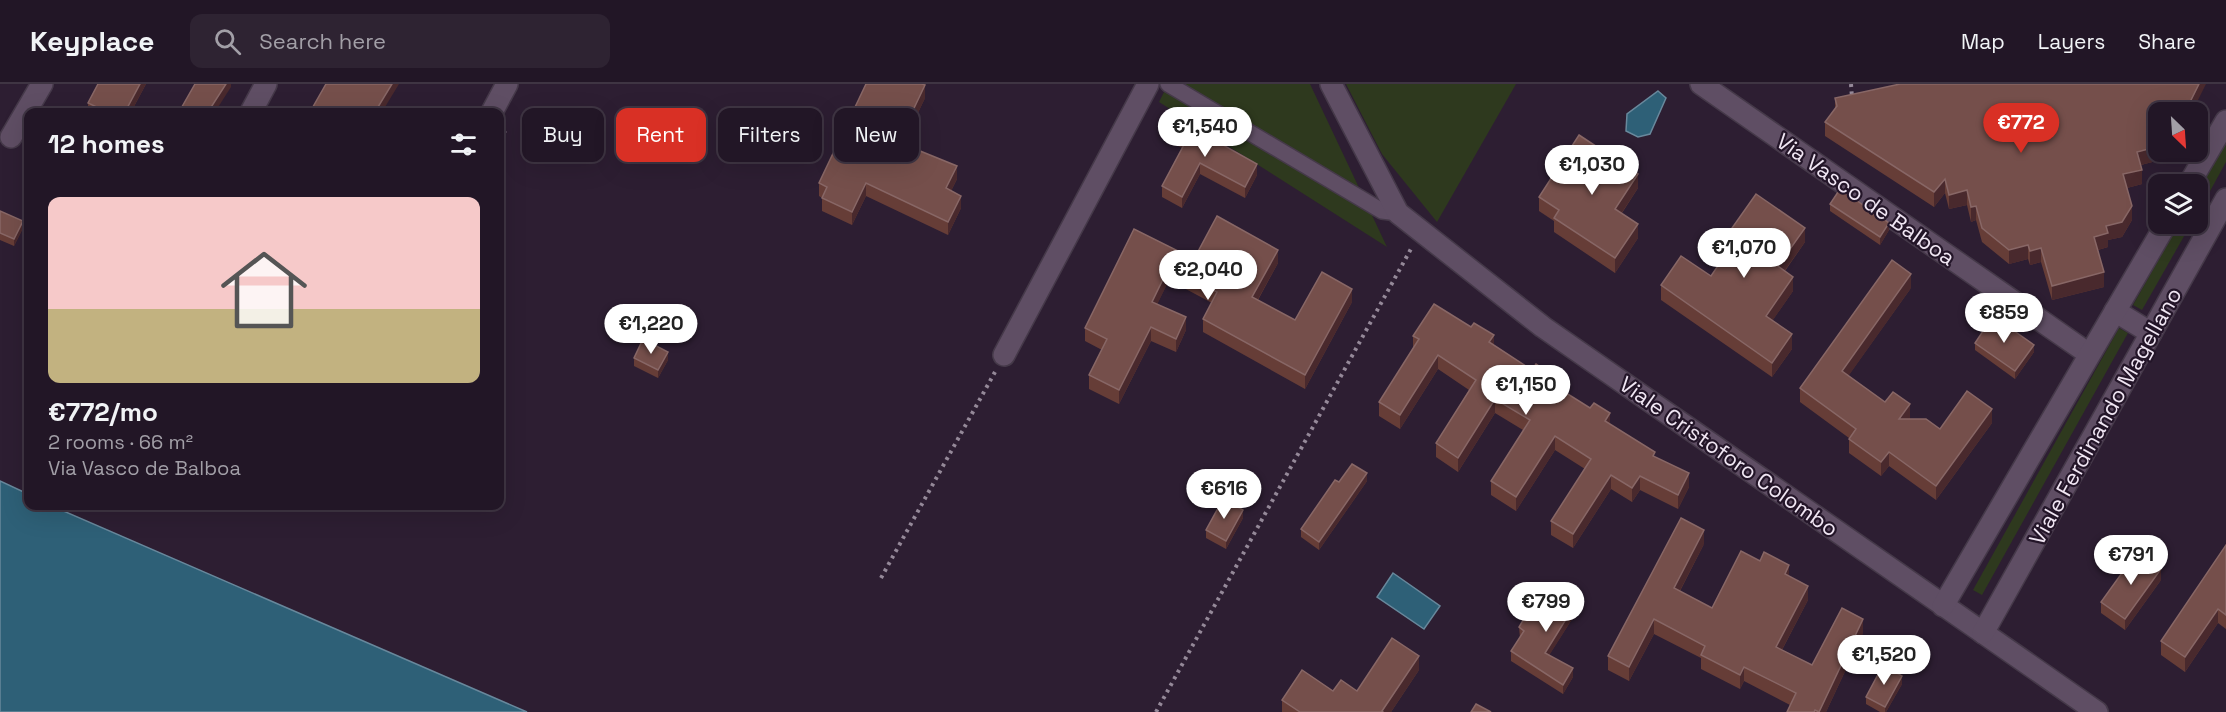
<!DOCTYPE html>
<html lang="en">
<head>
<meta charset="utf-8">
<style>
  :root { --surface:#221626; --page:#2e2332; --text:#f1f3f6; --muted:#a29fa7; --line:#3f3543; --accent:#d93025 }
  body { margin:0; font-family:"Space Grotesk",sans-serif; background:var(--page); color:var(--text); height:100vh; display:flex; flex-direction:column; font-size:22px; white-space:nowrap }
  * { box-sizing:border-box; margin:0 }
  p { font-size:20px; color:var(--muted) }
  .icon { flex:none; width:33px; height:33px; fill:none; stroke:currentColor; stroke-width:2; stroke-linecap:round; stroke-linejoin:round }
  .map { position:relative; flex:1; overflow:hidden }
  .panel { position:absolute; left:24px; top:24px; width:480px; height:402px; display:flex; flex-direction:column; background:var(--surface); border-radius:12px; box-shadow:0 6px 24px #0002,0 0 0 2px var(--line) }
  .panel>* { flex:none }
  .hud { position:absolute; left:522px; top:24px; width:570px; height:54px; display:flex; gap:12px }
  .needle { width:39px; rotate:155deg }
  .controls { position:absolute; left:2148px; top:18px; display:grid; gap:12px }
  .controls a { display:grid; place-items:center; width:60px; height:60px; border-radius:12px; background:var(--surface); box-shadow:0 6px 24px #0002,0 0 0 2px var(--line); font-size:30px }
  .price { position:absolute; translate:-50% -51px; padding:0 14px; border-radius:21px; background:#fff; color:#222; font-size:20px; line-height:39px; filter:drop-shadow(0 2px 3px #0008) }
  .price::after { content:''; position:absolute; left:50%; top:36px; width:18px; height:14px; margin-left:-9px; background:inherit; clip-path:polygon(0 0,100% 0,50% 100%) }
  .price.selected { background:var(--accent); color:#fff }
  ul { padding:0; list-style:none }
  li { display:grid; align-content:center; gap:12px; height:318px; padding:0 24px }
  li span { display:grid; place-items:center; height:186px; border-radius:12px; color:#555 }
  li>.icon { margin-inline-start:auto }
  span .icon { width:108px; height:108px; fill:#fffc; stroke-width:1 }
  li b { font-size:26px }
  h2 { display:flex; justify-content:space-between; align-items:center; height:72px; padding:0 24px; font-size:26px }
  .tag { padding:0 21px; border-radius:12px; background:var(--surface); box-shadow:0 6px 24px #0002,0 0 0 2px var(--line); font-size:21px; line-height:54px }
  .tag.selected { background:var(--accent); color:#fff }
  header { display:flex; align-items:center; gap:36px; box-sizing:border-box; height:84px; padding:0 30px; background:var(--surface); border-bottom:2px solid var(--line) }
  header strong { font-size:28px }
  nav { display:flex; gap:33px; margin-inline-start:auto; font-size:21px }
  .search { width:420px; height:54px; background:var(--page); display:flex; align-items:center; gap:15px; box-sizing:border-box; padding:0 21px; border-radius:12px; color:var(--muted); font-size:22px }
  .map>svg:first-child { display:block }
  .green { fill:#2e391e }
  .water { fill:#2e6077; stroke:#68889c; stroke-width:1.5 }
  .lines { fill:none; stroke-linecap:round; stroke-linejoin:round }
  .pedestrian-casing { stroke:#453949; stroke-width:18 }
  .minor-casing { stroke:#453949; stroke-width:24 }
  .path { stroke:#958999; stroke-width:4; stroke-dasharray:3 4.5; stroke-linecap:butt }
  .pedestrian { stroke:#5f4e64; stroke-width:15 }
  .minor { stroke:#5f4e64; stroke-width:21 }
  .wall { fill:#663d37 }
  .shaded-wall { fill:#49292d }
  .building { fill:#754f4b; stroke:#886766; stroke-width:1.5 }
  .labels { text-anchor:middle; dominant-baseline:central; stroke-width:4.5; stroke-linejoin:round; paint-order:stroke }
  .street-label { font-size:22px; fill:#f0e6f3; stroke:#231528 }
</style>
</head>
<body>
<header>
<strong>Keyplace</strong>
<div class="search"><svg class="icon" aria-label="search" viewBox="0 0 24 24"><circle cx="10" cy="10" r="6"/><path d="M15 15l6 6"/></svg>Search here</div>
<nav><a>Map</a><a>Layers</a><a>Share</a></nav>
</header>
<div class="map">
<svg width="2226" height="628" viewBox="0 0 2226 628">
  <rect width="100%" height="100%" fill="#2d1e32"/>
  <g class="green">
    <path d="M1168,0H1310L1387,163L1159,18Z"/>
    <path d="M1346,0H1516L1437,138L1382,70Z"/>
    <path d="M2226,57V78L2198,129V107Z"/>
    <path d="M2179,140H2191L2142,226L2133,221Z"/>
    <path d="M2119,244L2128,249L1982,511L1973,506Z"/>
  </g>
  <g class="water">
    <path d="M1658,7L1666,14L1650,50L1638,53L1626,47L1627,30Z"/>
    <path d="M0,397L28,410V422H52L527,628H0Z"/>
    <path d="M1393,489L1440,522L1424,545L1377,513Z"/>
  </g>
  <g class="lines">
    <defs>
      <path id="pedestrian" d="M1168,0L1382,127L1398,129"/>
      <g id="minor">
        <path d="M1331,0L1398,129L1543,243L2097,628"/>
        <path d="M1701,0L2089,270"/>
        <path d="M251,28L266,0"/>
        <path d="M492,28L507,0"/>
        <path d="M11,53L42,0"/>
        <path d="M2189,100L2226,37"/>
        <path d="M2115,227L2151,249"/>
        <path d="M1004,271L1148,0"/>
        <path d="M1943,522L2166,140"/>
        <path d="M1983,549L2226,115"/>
      </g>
    </defs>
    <use href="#pedestrian" class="pedestrian-casing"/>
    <use href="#minor" class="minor-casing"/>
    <g class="path">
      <path d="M1851,0L1852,14"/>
      <path d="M500,56L507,43"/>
      <path d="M881,494L995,288"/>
      <path d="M1156,628L1412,163"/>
    </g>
    <use href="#pedestrian" class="pedestrian"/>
    <use href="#minor" class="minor"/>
  </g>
  <g class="wall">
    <path d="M98,0H146L131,28H88V19Z"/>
    <path d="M925,14L903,60L957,95L951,107L961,124L948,151L866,112L852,141L822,127V114L819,112V99Z"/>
    <path d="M1835,14L2158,68H2166L2156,70V77L2141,81L2142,100L2127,104L2132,136L2122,153L2108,156V163L2098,166L2104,203L2052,216L2041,178L2030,181L2028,175L2009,180L1982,158L1976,136L1971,138L1967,121L1949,125L1945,109L1934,123L1825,52V38L1835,25Z"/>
    <path d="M1174,48L1218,59L1257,91L1245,114L1200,90L1182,124L1162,113V102L1182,64L1174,60Z"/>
    <path d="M1638,104L1622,129L1638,154L1615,189L1554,148V137L1539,127V113Z"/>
    <path d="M1830,120L1889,146L1880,161L1830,127Z"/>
    <path d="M0,127L23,144L14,162L0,156Z"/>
    <path d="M1732,144L1805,158L1785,187L1793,207L1772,237L1792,265L1772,293L1661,216V201L1711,192L1725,171V160L1732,151Z"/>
    <path d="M1134,145L1194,175L1278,179L1258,216L1295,236L1352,218L1305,305L1203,248V235L1212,219L1169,196L1157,220L1186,246L1176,268L1151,257L1119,320L1089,305V291L1102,266L1085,257V244Z"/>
    <path d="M1911,204L1848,292L1885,318L1910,334V335L1940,345L1992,339L1936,416L1889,382L1881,392L1849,369V354L1800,318V304Z"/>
    <path d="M1413,252L1494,261L1610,340L1655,373L1689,403L1678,425L1640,406L1632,418L1611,405L1573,464L1551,451V437L1585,385L1555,366L1516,427L1491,411V397L1523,346L1495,329L1458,388L1436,373V359L1469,306L1438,285L1400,345L1379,332V318L1413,264Z"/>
    <path d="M1975,259L2034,268L2015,295L1975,266Z"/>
    <path d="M634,274L668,276L658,294L634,282Z"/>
    <path d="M1367,397L1319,466L1301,453V445L1339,398Z"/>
    <path d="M1243,434L1226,465L1206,454V446Z"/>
    <path d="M1704,460L1680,507L1712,524L1789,492L1808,516L1782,566L1812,581L1863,549L1826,628H1787L1790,621L1744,597L1740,605L1701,585V574L1654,550L1629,597L1608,586V572Z"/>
    <path d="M2226,461V545L2218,539L2185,588L2161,571V557Z"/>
    <path d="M2161,496L2125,546L2101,529V518Z"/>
    <path d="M1559,517L1581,521L1549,571L1573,593L1563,610L1511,577V567L1520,554L1519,543Z"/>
    <path d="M1419,586L1391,628H1282V616L1333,607H1357Z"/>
    <path d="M1902,600L1886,628H1880L1866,620V613Z"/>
  </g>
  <g class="shaded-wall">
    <path d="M140,0H146L131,28H125Z"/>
    <path d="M226,0H231V3L215,28H208Z"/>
    <path d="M392,0H399L382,28H375Z"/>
    <path d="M2199,0H2206L2192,28H2185Z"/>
    <path d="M925,1V14L898,71V58Z"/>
    <path d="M1218,48V59L1214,56Z"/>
    <path d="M2158,55V68H2166L2156,70V77L2137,82V68L2154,56Z"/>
    <path d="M1200,79V90L1182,124V113Z"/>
    <path d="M1257,80V91L1245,114V103Z"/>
    <path d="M957,82V95L946,117V104Z"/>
    <path d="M2142,86V100L2123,105V90Z"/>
    <path d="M1638,90V104L1615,139V125Z"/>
    <path d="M1945,95V109L1934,123V108Z"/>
    <path d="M866,99V112L852,141V128Z"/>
    <path d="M1967,106V121L1949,125V111Z"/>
    <path d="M961,112V124L948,151V138Z"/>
    <path d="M1976,122V136L1971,138V123Z"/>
    <path d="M2132,122V136L2122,153L2108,156V163L2094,167V153Z"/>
    <path d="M23,137V144L14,162V155Z"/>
    <path d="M1889,139V146L1880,161V153Z"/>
    <path d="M1638,140V154L1615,189V174Z"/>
    <path d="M1805,144V158L1778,196V182Z"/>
    <path d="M2028,161V175L2009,180V166Z"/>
    <path d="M2041,164V178L2030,181V167Z"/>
    <path d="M1278,166V179L1252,226V213Z"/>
    <path d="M1169,183V196L1152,231V218Z"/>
    <path d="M2104,188V203L2052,216V202Z"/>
    <path d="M1911,190V204L1842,301V287Z"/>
    <path d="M1793,193V207L1766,246V232Z"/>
    <path d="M1352,205V218L1305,305V291Z"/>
    <path d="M1186,233V246L1176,268V255Z"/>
    <path d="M1151,243V257L1119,320V306Z"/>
    <path d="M1792,250V265L1772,293V279Z"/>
    <path d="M1494,251V265L1489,258Z"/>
    <path d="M2034,261V268L2015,295V287Z"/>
    <path d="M668,268V276L658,294V286Z"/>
    <path d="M1438,271V285L1400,345V331Z"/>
    <path d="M1551,290V304L1547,297Z"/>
    <path d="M1495,315V329L1458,388V374Z"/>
    <path d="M1910,320V334L1899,350V335Z"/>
    <path d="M1992,325V339L1936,416V402Z"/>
    <path d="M1610,329V343L1605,337Z"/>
    <path d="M1555,352V366L1516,427V413Z"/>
    <path d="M1889,368V382L1881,392V378Z"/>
    <path d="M1367,389V397L1319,466V458Z"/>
    <path d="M1689,389V403L1678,425V411Z"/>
    <path d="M1611,391V405L1573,464V450Z"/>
    <path d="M1640,392V406L1632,418V404Z"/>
    <path d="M1243,426V434L1226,465V457Z"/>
    <path d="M1704,446V460L1674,518V504Z"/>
    <path d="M1789,481V495L1785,490Z"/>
    <path d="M2161,485V496L2125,546V535Z"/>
    <path d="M1808,502V516L1776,577V563Z"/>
    <path d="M1581,511V521L1545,578V569Z"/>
    <path d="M2218,525V539L2185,588V573Z"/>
    <path d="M1654,535V550L1629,597V583Z"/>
    <path d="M1863,535V549L1826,628H1819Z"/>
    <path d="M1419,572V586L1391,628H1382Z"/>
    <path d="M1744,583V597L1740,605V591Z"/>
    <path d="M1573,584V593L1563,610V601Z"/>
    <path d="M1902,592V600L1886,628H1885V623Z"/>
  </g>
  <g class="building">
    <path d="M98,0H140L125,28H107L88,19Z"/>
    <path d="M195,0H226L208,28H179Z"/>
    <path d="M326,0H392L375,28H310Z"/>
    <path d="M866,0H922L925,1L898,58L957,82L946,104L961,112L948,138L866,99L852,128L822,114L827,103L819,99Z"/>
    <path d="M1900,0H2199L2185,28H2158V55L2154,56L2156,63L2137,68L2142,86L2123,90L2132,122L2122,138L2106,142L2108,149L2094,153L2104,188L2052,202L2041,164L2030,167L2028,161L2009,166L1982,144L1976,122L1971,123L1967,106L1949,111L1945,95L1934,108L1825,38L1837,22L1835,14Z"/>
    <path d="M1185,30L1218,48L1214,56L1257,80L1245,103L1200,79L1182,113L1162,102L1187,55L1174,48Z"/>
    <path d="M1579,51L1638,90L1615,125L1638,140L1615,174L1554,134L1559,126L1539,113Z"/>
    <path d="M1840,105L1889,139L1880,153L1830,120Z"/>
    <path d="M1756,110L1805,144L1778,182L1793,193L1766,232L1792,250L1772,279L1661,201L1681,172L1711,192L1730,164L1725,160L1735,146L1732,144Z"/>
    <path d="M0,127L23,137L14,155L0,149Z"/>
    <path d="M1217,132L1278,166L1252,213L1295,236L1322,188L1352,205L1305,291L1203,235L1217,208L1169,183L1152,218L1186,233L1176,255L1151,243L1119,306L1089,291L1107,255L1085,244L1134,145L1194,175Z"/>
    <path d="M1892,176L1911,190L1842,287L1885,318L1893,308L1910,320L1899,335H1926L1940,345L1967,307L1992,325L1936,402L1889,368L1881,378L1849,355L1856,345L1800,304Z"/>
    <path d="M1434,220L1471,243L1474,239L1494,251L1489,258L1532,286L1536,280L1551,290L1547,297L1590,324L1594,319L1610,329L1605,337L1655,368L1653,372L1689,389L1678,411L1640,392L1632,404L1611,391L1573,450L1551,437L1591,375L1555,352L1516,413L1491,397L1530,336L1495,315L1458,374L1436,359L1476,296L1438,271L1400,331L1379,318L1419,255L1413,252Z"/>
    <path d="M1993,232L2034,261L2015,287L1975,259Z"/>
    <path d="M643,255L668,268L658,286L634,274Z"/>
    <path d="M1352,380L1367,389L1319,458L1301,445L1335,396L1339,398Z"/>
    <path d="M1223,415L1243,426L1226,457L1206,446Z"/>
    <path d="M1681,434L1704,446L1674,504L1712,524L1741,467L1760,477L1764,468L1789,481L1785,490L1808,502L1776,563L1812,581L1842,524L1863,535L1819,628L1815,626L1814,628H1787L1796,609L1744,583L1740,591L1701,571L1705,562L1654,535L1629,583L1608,572Z"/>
    <path d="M2226,461V531L2218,525L2185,573L2161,557Z"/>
    <path d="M2137,468L2161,485L2125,535L2101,518Z"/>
    <path d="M1568,503L1581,511L1545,569L1573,584L1563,601L1511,567L1524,547L1519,543L1541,506L1559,517Z"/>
    <path d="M1392,554L1419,572L1382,627L1383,628H1300L1282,616L1302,586L1333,607L1341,596L1357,607Z"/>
    <path d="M1883,581L1902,592L1885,623L1866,613Z"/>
    <path d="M1476,620L1491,628H1471Z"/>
  </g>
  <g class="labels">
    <g class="street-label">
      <text transform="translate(1866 115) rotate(35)">Via Vasco de Balboa</text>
      <text transform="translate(2105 332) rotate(-61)">Viale Ferdinando Magellano</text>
      <text transform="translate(1729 372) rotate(35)">Viale Cristoforo Colombo</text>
    </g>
  </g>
</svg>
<div class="controls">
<a><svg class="needle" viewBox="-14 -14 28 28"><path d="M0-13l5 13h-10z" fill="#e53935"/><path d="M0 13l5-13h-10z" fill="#a29fa7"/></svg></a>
<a><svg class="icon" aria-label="layers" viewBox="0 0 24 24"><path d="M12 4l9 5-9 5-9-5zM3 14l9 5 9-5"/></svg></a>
</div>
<b class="price selected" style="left:2021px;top:70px">€772</b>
<b class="price" style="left:1205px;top:74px">€1,540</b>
<b class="price" style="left:1592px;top:112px">€1,030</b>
<b class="price" style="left:1744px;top:195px">€1,070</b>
<b class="price" style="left:1208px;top:217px">€2,040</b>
<b class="price" style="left:2004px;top:260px">€859</b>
<b class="price" style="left:651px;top:271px">€1,220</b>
<b class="price" style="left:1526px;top:332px">€1,150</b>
<b class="price" style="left:1224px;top:436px">€616</b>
<b class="price" style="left:2131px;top:502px">€791</b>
<b class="price" style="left:1546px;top:549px">€799</b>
<b class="price" style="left:1884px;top:602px">€1,520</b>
<div class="hud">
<a class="tag">Buy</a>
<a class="tag selected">Rent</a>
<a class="tag">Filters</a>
<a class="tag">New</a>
</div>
<section class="panel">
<h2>12 homes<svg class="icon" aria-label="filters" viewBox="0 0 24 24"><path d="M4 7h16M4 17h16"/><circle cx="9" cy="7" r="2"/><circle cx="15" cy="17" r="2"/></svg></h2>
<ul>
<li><span style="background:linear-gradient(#f6c9c9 60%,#c2b280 0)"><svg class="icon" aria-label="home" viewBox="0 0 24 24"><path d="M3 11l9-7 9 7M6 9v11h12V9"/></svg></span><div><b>€772/mo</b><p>2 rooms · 66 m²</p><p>Via Vasco de Balboa</p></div></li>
</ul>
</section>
</div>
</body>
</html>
